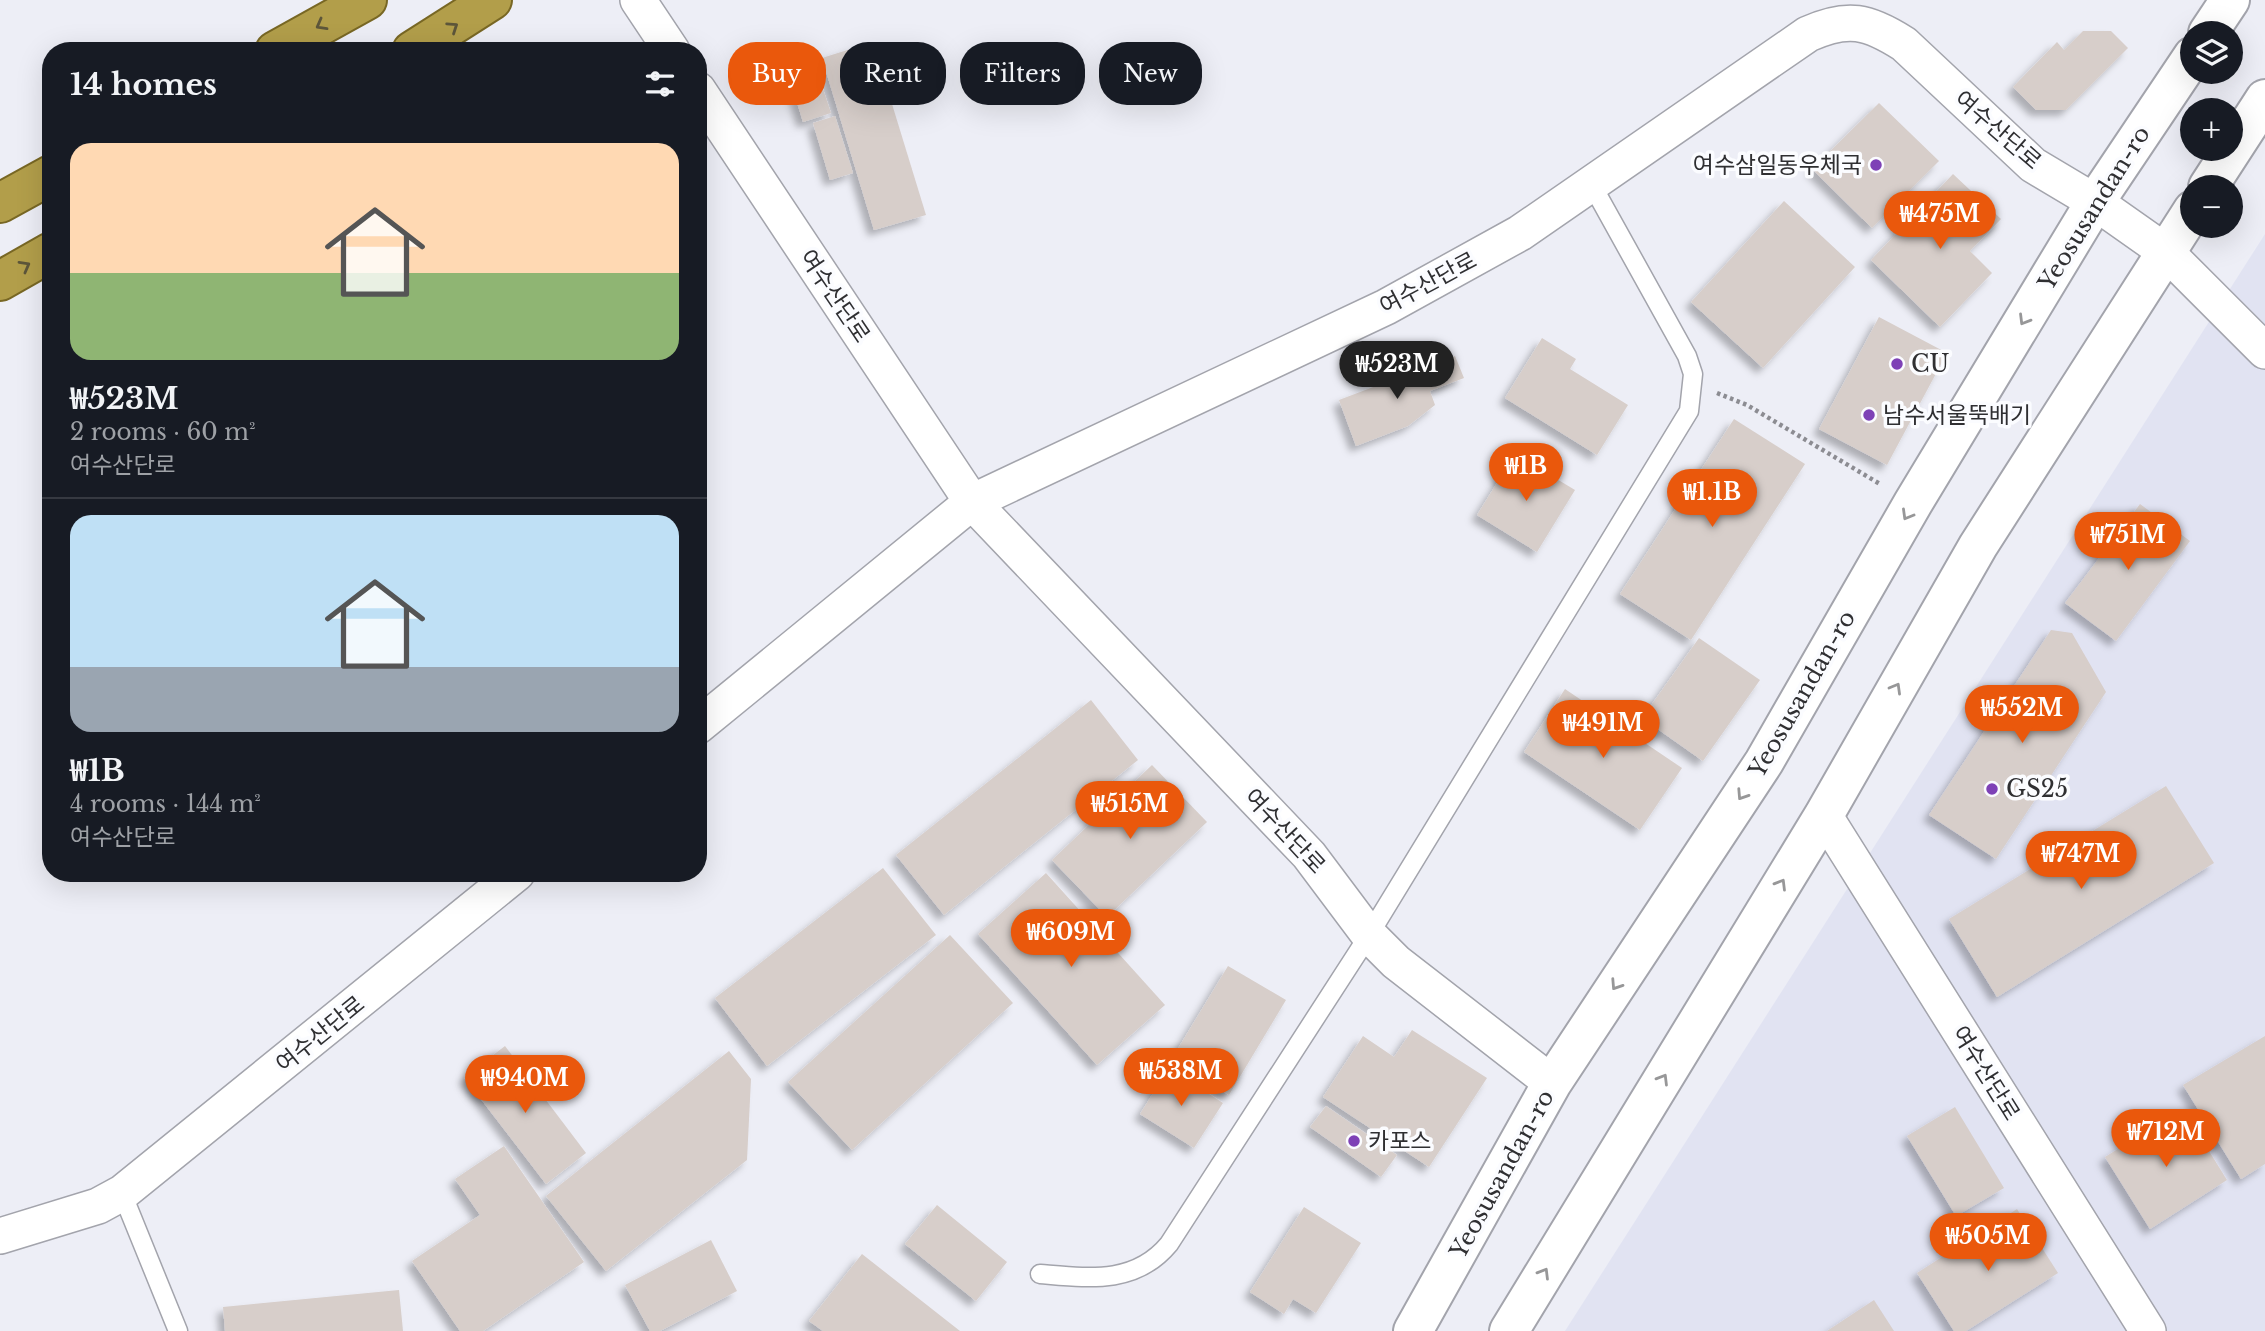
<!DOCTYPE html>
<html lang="en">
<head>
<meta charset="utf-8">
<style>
  :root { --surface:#171b24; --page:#20242c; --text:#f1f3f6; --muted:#9ea1a6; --line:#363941; --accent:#ea580c }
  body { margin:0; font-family:"Libre Baskerville","Noto Sans KR",serif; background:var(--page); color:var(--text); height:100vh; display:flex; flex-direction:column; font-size:26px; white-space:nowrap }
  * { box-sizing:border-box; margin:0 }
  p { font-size:23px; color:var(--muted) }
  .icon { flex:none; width:38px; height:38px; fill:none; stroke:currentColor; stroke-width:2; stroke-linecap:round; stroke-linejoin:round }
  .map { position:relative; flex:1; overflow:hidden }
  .side { position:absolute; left:42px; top:42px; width:665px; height:840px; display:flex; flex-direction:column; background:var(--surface); border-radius:28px; box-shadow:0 7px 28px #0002 }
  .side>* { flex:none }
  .banner { position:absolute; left:728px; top:42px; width:665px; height:63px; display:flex; gap:14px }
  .fabs { position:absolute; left:2180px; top:21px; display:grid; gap:14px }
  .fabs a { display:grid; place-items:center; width:63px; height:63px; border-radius:50%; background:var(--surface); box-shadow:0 7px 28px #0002; font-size:35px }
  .price { position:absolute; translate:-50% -60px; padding:0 16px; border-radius:24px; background:var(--accent); color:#fff; font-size:23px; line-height:46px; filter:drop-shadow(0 2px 4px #0008) }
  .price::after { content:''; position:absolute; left:50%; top:42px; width:21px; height:16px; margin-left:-10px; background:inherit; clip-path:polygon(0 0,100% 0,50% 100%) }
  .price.on { background:#222; color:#fff }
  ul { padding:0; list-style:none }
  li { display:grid; align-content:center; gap:14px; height:371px; padding:0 28px }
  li+li { border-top:2px solid var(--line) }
  li span { display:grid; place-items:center; height:217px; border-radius:21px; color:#555 }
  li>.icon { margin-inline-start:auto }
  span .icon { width:126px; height:126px; fill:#fffc; stroke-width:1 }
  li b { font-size:30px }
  h2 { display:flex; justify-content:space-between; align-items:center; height:84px; padding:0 28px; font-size:30px }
  .pill { padding:0 24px; border-radius:28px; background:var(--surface); box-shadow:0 7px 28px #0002; font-size:24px; line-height:63px }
  .pill.on { background:var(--accent); color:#fff }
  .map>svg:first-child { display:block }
  .built { fill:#e1e3f2 }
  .building { fill:#d7ceca; filter:url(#shadow) }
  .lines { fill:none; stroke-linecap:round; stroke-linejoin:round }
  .service-casing { stroke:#a3a4ac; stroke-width:21 }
  .minor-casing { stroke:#a3a4ac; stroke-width:38 }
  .tertiary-casing { stroke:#a3a4ac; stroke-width:42 }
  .trunk-casing { stroke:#786724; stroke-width:42 }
  .path { stroke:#8c8c92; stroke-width:4.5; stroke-dasharray:3.5 3.5; stroke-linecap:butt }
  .service { stroke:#fff; stroke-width:18 }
  .minor { stroke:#fff; stroke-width:35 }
  .tertiary { stroke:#fff; stroke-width:38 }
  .trunk { stroke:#b29e4a; stroke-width:38 }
  .oneway { stroke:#5d563a }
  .oneway2 { stroke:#979798 }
  .poi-dot { fill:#7e41b6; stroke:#fbfcff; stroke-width:2.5 }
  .labels { text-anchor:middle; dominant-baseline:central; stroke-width:7; stroke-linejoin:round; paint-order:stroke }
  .street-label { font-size:23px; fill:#2f2f32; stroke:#fbfcff }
  .poi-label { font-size:23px; fill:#2f2f32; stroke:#fbfcff; text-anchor:start }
</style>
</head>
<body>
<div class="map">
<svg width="2265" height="1331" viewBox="0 0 2265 1331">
  <defs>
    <filter id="shadow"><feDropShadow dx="-6" dy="6" stdDeviation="3.5" flood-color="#0004"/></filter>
  </defs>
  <rect width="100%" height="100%" fill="#edeef6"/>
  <path class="built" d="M2265,234V1331H1565Z"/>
  <g class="building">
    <path d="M2083,31H2111L2128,48L2066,110H2036L2013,87L2057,42L2064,50Z"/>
    <path d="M873,42L926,215L874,230L822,58Z"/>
    <path d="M815,65L831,113L803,122L788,73Z"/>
    <path d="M1879,103L1939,161L1872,228L1812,169Z"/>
    <path d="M835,116L853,173L830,180L813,123Z"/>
    <path d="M1953,174L2001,219L1970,251L1992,273L1940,327L1871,260Z"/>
    <path d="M1784,201L1855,267L1763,368L1691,302Z"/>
    <path d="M1879,317L1947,353L1887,465L1819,429Z"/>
    <path d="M1542,338L1576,359L1570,369L1628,405L1597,455L1505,398Z"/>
    <path d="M1455,356L1464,378L1430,391L1435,405L1408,426L1356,446L1339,400Z"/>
    <path d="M1734,419L1805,464L1691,640L1620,594Z"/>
    <path d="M1515,454L1575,490L1537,552L1477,515Z"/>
    <path d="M2140,504L2190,541L2116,641L2065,603Z"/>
    <path d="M2051,630L2072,633L2106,692L1996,859L1929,815Z"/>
    <path d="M1699,638L1760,680L1703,761L1642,718Z"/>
    <path d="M1565,689L1682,768L1640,830L1524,752Z"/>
    <path d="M1091,700L1138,760L944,915L896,855Z"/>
    <path d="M1152,765L1207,822L1107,917L1052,860Z"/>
    <path d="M2166,786L2214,863L1997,997L1949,919Z"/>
    <path d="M883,868L936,935L767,1066L715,998Z"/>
    <path d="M1046,873L1165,1005L1097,1065L978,934Z"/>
    <path d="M950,935L1013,1003L852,1150L788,1082Z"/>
    <path d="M1228,966L1286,1000L1229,1095L1171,1060Z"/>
    <path d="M1412,1030L1487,1078L1429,1167L1323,1097L1363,1036L1394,1057Z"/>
    <path d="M2265,1036V1164L2241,1179L2183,1085Z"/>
    <path d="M505,1046L586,1153L546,1184L464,1077Z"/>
    <path d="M729,1051L751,1079L747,1160L606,1271L546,1196Z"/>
    <path d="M1169,1068L1223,1103L1194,1148L1140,1114Z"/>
    <path d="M1326,1106L1397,1155L1381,1177L1310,1127Z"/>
    <path d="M1955,1107L2004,1188L1956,1216L1907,1136Z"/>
    <path d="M2183,1109L2227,1180L2150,1229L2105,1157Z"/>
    <path d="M504,1146L584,1262L483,1331H460L412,1261L480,1215L455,1179Z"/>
    <path d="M937,1205L1007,1262L976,1301L905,1244Z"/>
    <path d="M1304,1207L1361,1243L1316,1313L1293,1299L1284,1314L1250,1292Z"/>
    <path d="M2017,1209L2058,1273L1966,1331H1954L1917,1273Z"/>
    <path d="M711,1240L737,1291L660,1331H650L625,1285Z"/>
    <path d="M862,1254L960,1331H823L809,1321Z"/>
    <path d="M399,1290L403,1331H225L223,1307Z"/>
    <path d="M1874,1300L1894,1331H1827Z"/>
  </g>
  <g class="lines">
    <defs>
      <g id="service">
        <path d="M122,1193L178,1331"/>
        <path d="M1040,1274C1088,1278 1135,1285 1169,1244L1369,935L1689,411L1693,374L1687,356L1592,185"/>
      </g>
      <g id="minor">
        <path d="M638,0L672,51"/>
        <path d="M698,90L972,502L1309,855L1369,935L1396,962L1552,1083"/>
        <path d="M698,726L972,502L1386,307L1520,233L1808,34C1848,16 1868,21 1904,44L2033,165L2095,202L2166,252L2265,351"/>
        <path d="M1824,815L2148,1331"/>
        <path d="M0,1236L98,1206L122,1193L517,873"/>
      </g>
      <g id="tertiary">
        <path d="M2208,33L2230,0"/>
        <path d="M2208,187L2265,99"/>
        <path d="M1413,1331L1552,1083L1764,762L1913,503L2095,202L2193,56"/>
        <path d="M1509,1331L1824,815L1978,546L2193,210"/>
      </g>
      <g id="trunk">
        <path d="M275,51L367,0"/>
        <path d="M412,51L492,0"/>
        <path d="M0,203L51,175"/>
        <path d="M0,281L51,252"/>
      </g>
    </defs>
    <use href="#service" class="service-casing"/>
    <use href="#minor" class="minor-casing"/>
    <use href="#tertiary" class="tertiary-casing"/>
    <use href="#trunk" class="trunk-casing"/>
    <path class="path" d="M1717,393L1747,405L1880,484"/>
    <use href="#service" class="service"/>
    <use href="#minor" class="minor"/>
    <use href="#tertiary" class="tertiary"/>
    <use href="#trunk" class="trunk"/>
  </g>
  <defs><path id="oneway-chevron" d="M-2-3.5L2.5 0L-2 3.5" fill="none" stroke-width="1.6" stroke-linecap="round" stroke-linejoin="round" transform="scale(1.75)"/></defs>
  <g class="oneway">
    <use href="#oneway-chevron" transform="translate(321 25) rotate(151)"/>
    <use href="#oneway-chevron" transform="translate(453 27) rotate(-34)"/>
    <use href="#oneway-chevron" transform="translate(25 266) rotate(-29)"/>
  </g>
  <g class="oneway2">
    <use href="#oneway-chevron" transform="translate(2024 320) rotate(121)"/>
    <use href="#oneway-chevron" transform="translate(1907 515) rotate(120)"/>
    <use href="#oneway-chevron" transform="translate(1896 688) rotate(-60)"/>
    <use href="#oneway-chevron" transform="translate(1742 795) rotate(123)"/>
    <use href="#oneway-chevron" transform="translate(1781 884) rotate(-59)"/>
    <use href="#oneway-chevron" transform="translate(1616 985) rotate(123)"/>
    <use href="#oneway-chevron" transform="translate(1663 1079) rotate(-59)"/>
    <use href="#oneway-chevron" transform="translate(1544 1273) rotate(-59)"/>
  </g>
  <g class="poi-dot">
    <circle cx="1876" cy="165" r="7"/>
    <circle cx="1897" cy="364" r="7"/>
    <circle cx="1869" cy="415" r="7"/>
    <circle cx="1992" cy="789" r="7"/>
    <circle cx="1354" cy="1141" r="7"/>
  </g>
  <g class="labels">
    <g class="street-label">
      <text transform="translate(1998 130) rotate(41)">여수산단로</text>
      <text transform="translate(2094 208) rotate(-58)">Yeosusandan-ro</text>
      <text transform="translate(1428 283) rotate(-28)">여수산단로</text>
      <text transform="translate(835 296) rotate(56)">여수산단로</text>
      <text transform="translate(1802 694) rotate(-60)">Yeosusandan-ro</text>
      <text transform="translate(1285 831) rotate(47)">여수산단로</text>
      <text transform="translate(320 1034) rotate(-39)">여수산단로</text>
      <text transform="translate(1986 1073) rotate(58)">여수산단로</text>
      <text transform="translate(1502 1174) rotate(-61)">Yeosusandan-ro</text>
    </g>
    <g class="poi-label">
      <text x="1862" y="165" text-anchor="end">여수삼일동우체국</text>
      <text x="1911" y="364">CU</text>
      <text x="1883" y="415">남수서울뚝배기</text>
      <text x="2006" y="789">GS25</text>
      <text x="1368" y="1141">카포스</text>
    </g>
  </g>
</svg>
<div class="fabs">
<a><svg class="icon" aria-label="layers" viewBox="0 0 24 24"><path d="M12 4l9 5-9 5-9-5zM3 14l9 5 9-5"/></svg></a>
<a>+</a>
<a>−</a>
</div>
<b class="price" style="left:1940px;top:251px">₩475M</b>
<b class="price on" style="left:1397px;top:401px">₩523M</b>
<b class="price" style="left:1526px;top:503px">₩1B</b>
<b class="price" style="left:1712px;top:529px">₩1.1B</b>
<b class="price" style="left:2128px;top:572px">₩751M</b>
<b class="price" style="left:2022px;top:745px">₩552M</b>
<b class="price" style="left:1603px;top:760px">₩491M</b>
<b class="price" style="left:1130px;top:841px">₩515M</b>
<b class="price" style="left:2081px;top:891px">₩747M</b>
<b class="price" style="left:1071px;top:969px">₩609M</b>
<b class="price" style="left:1181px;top:1108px">₩538M</b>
<b class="price" style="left:525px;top:1115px">₩940M</b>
<b class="price" style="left:2166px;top:1169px">₩712M</b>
<b class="price" style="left:1988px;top:1273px">₩505M</b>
<div class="banner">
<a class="pill on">Buy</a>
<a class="pill">Rent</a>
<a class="pill">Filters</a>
<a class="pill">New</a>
</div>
<section class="side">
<h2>14 homes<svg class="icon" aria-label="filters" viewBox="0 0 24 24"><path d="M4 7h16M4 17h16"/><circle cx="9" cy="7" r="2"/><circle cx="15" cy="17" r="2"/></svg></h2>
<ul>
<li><span style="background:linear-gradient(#ffd9b3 60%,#8fb573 0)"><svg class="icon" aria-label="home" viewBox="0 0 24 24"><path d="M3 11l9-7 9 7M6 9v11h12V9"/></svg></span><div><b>₩523M</b><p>2 rooms · 60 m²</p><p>여수산단로</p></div></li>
<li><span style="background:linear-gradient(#bfe0f5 70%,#9aa5b1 0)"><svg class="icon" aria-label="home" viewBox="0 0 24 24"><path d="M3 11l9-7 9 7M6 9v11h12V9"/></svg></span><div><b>₩1B</b><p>4 rooms · 144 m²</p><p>여수산단로</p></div></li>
</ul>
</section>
</div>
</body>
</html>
